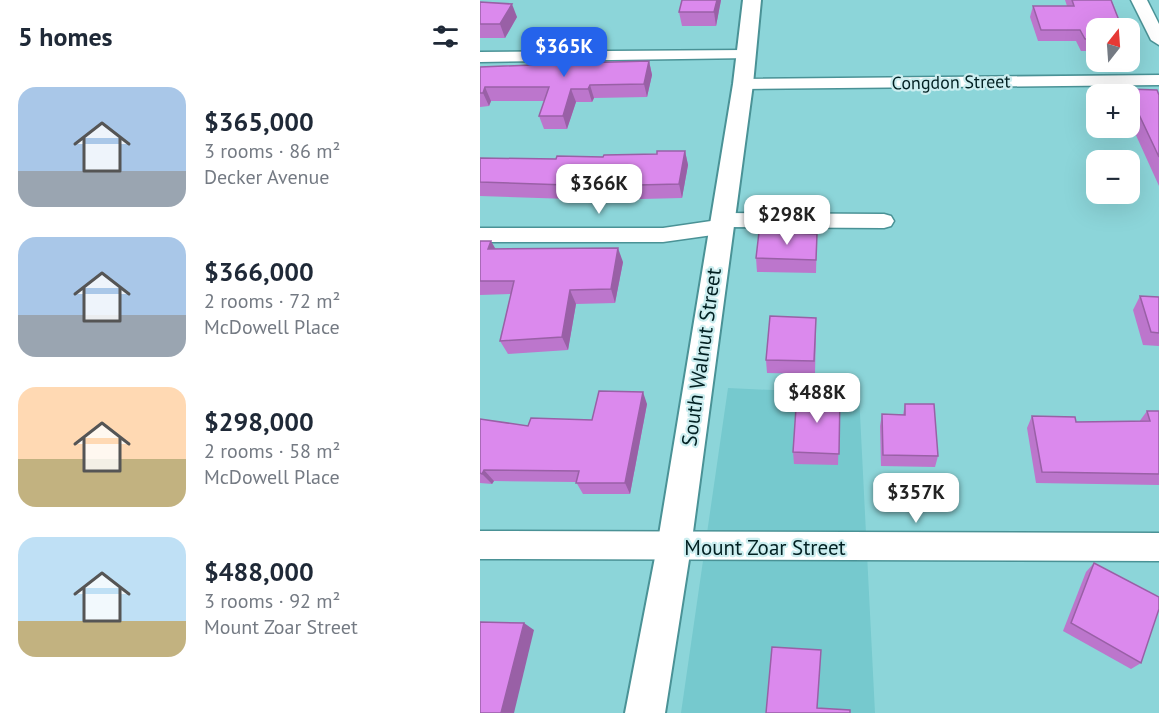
<!DOCTYPE html>
<html lang="en">
<head>
<meta charset="utf-8">
<style>
  :root { --surface:#fff; --page:#f6f6f7; --text:#1f2937; --muted:#747a83; --accent:#2563eb }
  body { margin:0; font-family:"PT Sans",sans-serif; background:var(--page); color:var(--text); height:100vh; display:flex; flex-direction:column; font-size:22px; white-space:nowrap }
  * { box-sizing:border-box; margin:0 }
  p { font-size:20px; color:var(--muted) }
  .icon { flex:none; width:33px; height:33px; fill:none; stroke:currentColor; stroke-width:2; stroke-linecap:round; stroke-linejoin:round }
  .map { position:relative; flex:1; overflow:hidden }
  .side { display:flex; flex-direction:column; background:var(--surface); width:480px }
  .side>* { flex:none }
  .needle { width:39px; rotate:17deg }
  .buttons { position:absolute; left:606px; top:18px; display:grid; gap:12px }
  .buttons a { display:grid; place-items:center; width:54px; height:54px; border-radius:12px; background:var(--surface); box-shadow:0 6px 24px #0002; font-size:30px }
  .price { position:absolute; translate:-50% -51px; padding:0 14px; border-radius:12px; background:#fff; color:#222; font-size:20px; line-height:39px; filter:drop-shadow(0 2px 3px #0008) }
  .price::after { content:''; position:absolute; left:50%; top:36px; width:18px; height:14px; margin-left:-9px; background:inherit; clip-path:polygon(0 0,100% 0,50% 100%) }
  .price.active { background:var(--accent); color:#fff }
  ul { padding:0; list-style:none }
  li { display:flex; align-items:center; gap:18px; height:150px; padding:0 18px }
  li span { display:grid; place-items:center; flex:none; width:168px; height:120px; border-radius:18px; color:#555 }
  li>.icon { margin-inline-start:auto }
  span .icon { width:72px; height:72px; fill:#fffc; stroke-width:1 }
  li b { font-size:26px }
  h2 { display:flex; justify-content:space-between; align-items:center; height:72px; padding:0 18px; font-size:26px }
  main { display:flex; flex:1; min-height:0 }
  .map>svg:first-child { display:block }
  .built { fill:#76c9ce }
  .lines { fill:none; stroke-linecap:round; stroke-linejoin:round }
  .minor-casing { stroke:#4a9296; stroke-width:3 }
  .tertiary-casing { stroke:#4a9296; stroke-width:4 }
  .minor { fill:#fff; fill-rule:evenodd }
  .tertiary { fill:#fff; fill-rule:evenodd }
  .wall { fill:#bc76cc }
  .shaded-wall { fill:#9960a6 }
  .building { fill:#db89ed; stroke:#9960a6; stroke-width:1.5 }
  .labels { text-anchor:middle; dominant-baseline:central; stroke-width:4.5; stroke-linejoin:round; paint-order:stroke }
  .far-street-label { font-size:18px; fill:#022022; stroke:#cceef0 }
  .street-label { font-size:21px; fill:#022022; stroke:#cceef0 }
</style>
</head>
<body>
<main>
<section class="side">
<h2>5 homes<svg class="icon" aria-label="filters" viewBox="0 0 24 24"><path d="M4 7h16M4 17h16"/><circle cx="9" cy="7" r="2"/><circle cx="15" cy="17" r="2"/></svg></h2>
<ul>
<li><span style="background:linear-gradient(#a9c7e8 70%,#9aa5b1 0)"><svg class="icon" aria-label="home" viewBox="0 0 24 24"><path d="M3 11l9-7 9 7M6 9v11h12V9"/></svg></span><div><b>$365,000</b><p>3 rooms · 86 m²</p><p>Decker Avenue</p></div></li>
<li><span style="background:linear-gradient(#a9c7e8 65%,#9aa5b1 0)"><svg class="icon" aria-label="home" viewBox="0 0 24 24"><path d="M3 11l9-7 9 7M6 9v11h12V9"/></svg></span><div><b>$366,000</b><p>2 rooms · 72 m²</p><p>McDowell Place</p></div></li>
<li><span style="background:linear-gradient(#ffd9b3 60%,#c2b280 0)"><svg class="icon" aria-label="home" viewBox="0 0 24 24"><path d="M3 11l9-7 9 7M6 9v11h12V9"/></svg></span><div><b>$298,000</b><p>2 rooms · 58 m²</p><p>McDowell Place</p></div></li>
<li><span style="background:linear-gradient(#bfe0f5 70%,#c2b280 0)"><svg class="icon" aria-label="home" viewBox="0 0 24 24"><path d="M3 11l9-7 9 7M6 9v11h12V9"/></svg></span><div><b>$488,000</b><p>3 rooms · 92 m²</p><p>Mount Zoar Street</p></div></li>
</ul>
</section>
<div class="map">
<svg width="679" height="713" viewBox="0 0 679 713">
  <rect width="100%" height="100%" fill="#8cd5d9"/>
  <path class="built" d="M248,388L379,394L395,713H201Z"/>
  <g class="lines">
    <defs>
      <g id="minor">
        <path d="M651,0H667L679,24V45L671,40Z"/>
        <path d="M265,50L273,55L271,58L0,62V52Z"/>
        <path d="M679,75V85L263,89L257,88L254,84L257,80L263,79Z"/>
        <path d="M241,213L404,214L411,216L414,221L411,226L404,228L250,227L247,232L240,234L183,242H0V228H183L231,221L234,215Z"/>
        <path d="M0,531L679,533V561L0,559Z"/>
      </g>
      <path id="tertiary" d="M263,0H281L273,84L211,547L185,713H145L177,547L253,84Z"/>
    </defs>
    <use href="#minor" class="minor-casing"/>
    <use href="#tertiary" class="tertiary-casing"/>
    <use href="#minor" class="minor"/>
    <use href="#tertiary" class="tertiary"/>
  </g>
  <g class="wall">
    <path d="M202,0H241L236,26H202L199,12Z"/>
    <path d="M585,0H631L616,28V51H601L596,41H558L550,17L553,6H587Z"/>
    <path d="M0,2L37,17L25,38H0Z"/>
    <path d="M104,49L108,62L169,61L172,75L167,97L114,98L112,102H96L87,129H64L59,116L65,101H11L9,106L0,107V67L78,64Z"/>
    <path d="M647,89L679,95V186L650,122V94H645Z"/>
    <path d="M205,151L208,165L202,198L120,200L0,196V158L76,159L123,157L177,154Z"/>
    <path d="M337,234L336,273L277,272L276,258Z"/>
    <path d="M0,241L16,249L143,262L135,303L96,304L88,350L28,354L20,341L31,294L0,295Z"/>
    <path d="M660,296L679,297V346L663,345L653,310Z"/>
    <path d="M336,331L335,374L287,373L286,360Z"/>
    <path d="M360,394L358,465L314,464L313,452Z"/>
    <path d="M167,404L150,494H103L96,482L14,481L12,484L0,483V419L48,426L112,420Z"/>
    <path d="M425,404L458,456L455,467L401,466L400,426L402,414L423,415Z"/>
    <path d="M667,411H679V485L556,483L547,428L552,416L596,422H659Z"/>
    <path d="M614,563L661,663L651,669L583,631L606,572Z"/>
  </g>
  <g class="shaded-wall">
    <path d="M237,0H241L236,26L234,12Z"/>
    <path d="M32,4L37,17L25,38L20,24Z"/>
    <path d="M104,49L108,63H100Z"/>
    <path d="M169,61L172,75L167,97L164,84Z"/>
    <path d="M110,85L114,98L112,102L108,89Z"/>
    <path d="M5,87L11,101L9,106L3,93Z"/>
    <path d="M91,89L96,102L87,129L83,116Z"/>
    <path d="M205,151L208,165L202,198L199,184Z"/>
    <path d="M11,241L19,255L8,249Z"/>
    <path d="M138,248L143,262L135,303L131,289Z"/>
    <path d="M90,290L96,304L88,350L82,337Z"/>
    <path d="M163,392L167,404L150,494L145,483Z"/>
    <path d="M4,470L14,481L12,484L2,474Z"/>
    <path d="M44,623L54,630L34,713H21Z"/>
  </g>
  <g class="building">
    <path d="M202,0H237L234,12H199Z"/>
    <path d="M592,0H631L642,28H616V39H605L600,30H561L553,6H594Z"/>
    <path d="M0,2L32,4L20,24H0Z"/>
    <path d="M104,49L100,63L169,61L164,84L110,85L108,89H91L83,116H59L69,87H5L3,93H0V67L78,64L83,50Z"/>
    <path d="M647,89L677,90L679,95V157Z"/>
    <path d="M177,151H205L199,184L116,186L0,182V158L76,159L77,156L123,157L124,155L177,154Z"/>
    <path d="M279,232L337,234L336,260L276,258Z"/>
    <path d="M0,241H11L8,249L138,248L131,289L90,290L82,337L20,341L34,281H0Z"/>
    <path d="M660,296L679,297V333L671,332Z"/>
    <path d="M290,316L336,318L334,361L286,360Z"/>
    <path d="M119,391L163,392L145,483H96L99,471L4,470L2,474L0,473V419L48,426L51,418L112,420Z"/>
    <path d="M317,393L360,394L359,454L313,452Z"/>
    <path d="M425,404H454L458,456L403,455L402,414L425,415Z"/>
    <path d="M667,411H679V474L562,472L552,416L595,417L596,422L670,421Z"/>
    <path d="M614,563L679,597V609L661,663L591,623Z"/>
    <path d="M0,622L44,623L21,713H0Z"/>
    <path d="M292,647L341,650L337,708L370,710V713H286Z"/>
  </g>
  <g class="labels">
    <g class="far-street-label">
      <text transform="translate(471 82) rotate(-1)">Congdon Street</text>
    </g>
    <g class="street-label">
      <text transform="translate(221 357) rotate(-82)">South Walnut Street</text>
      <text x="285" y="547">Mount Zoar Street</text>
    </g>
  </g>
</svg>
<div class="buttons">
<a><svg class="needle" viewBox="-14 -14 28 28"><path d="M0-13l5 13h-10z" fill="#e53935"/><path d="M0 13l5-13h-10z" fill="#747a83"/></svg></a>
<a>+</a>
<a>−</a>
</div>
<b class="price active" style="left:84px;top:78px">$365K</b>
<b class="price" style="left:119px;top:215px">$366K</b>
<b class="price" style="left:307px;top:246px">$298K</b>
<b class="price" style="left:337px;top:424px">$488K</b>
<b class="price" style="left:436px;top:524px">$357K</b>
</div>
</main>
</body>
</html>
